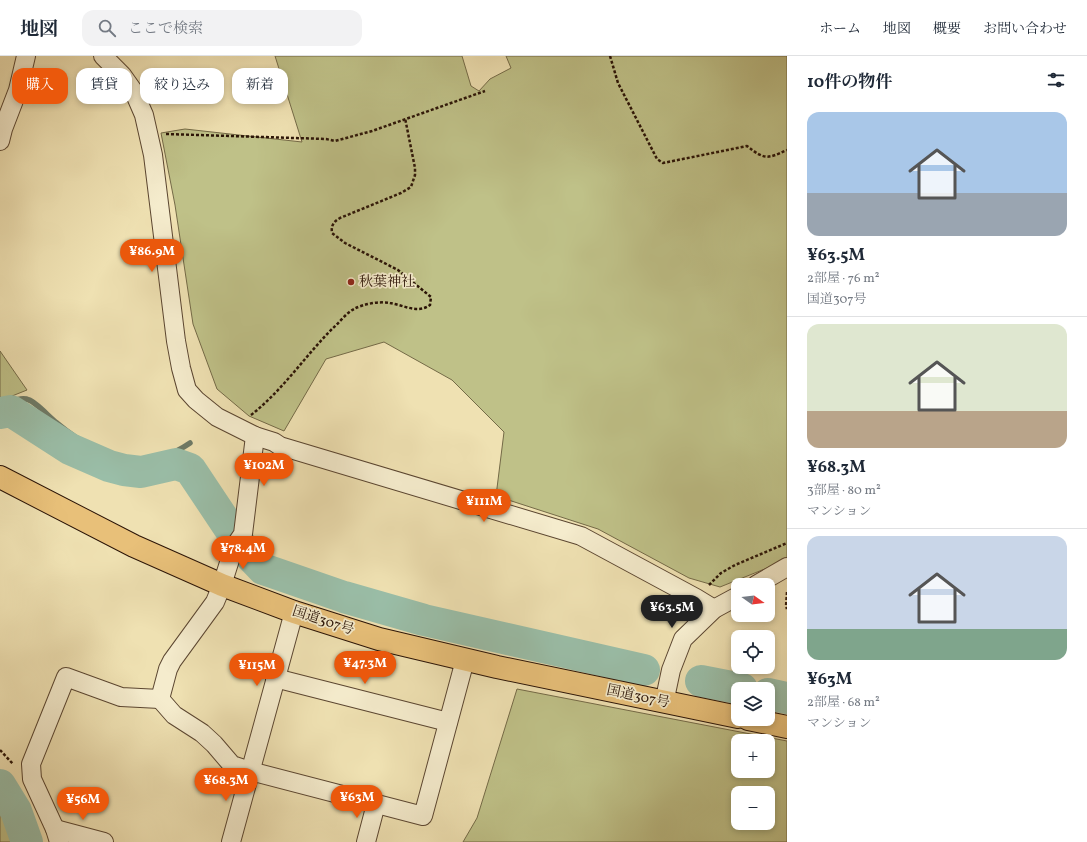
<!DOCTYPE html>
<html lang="ja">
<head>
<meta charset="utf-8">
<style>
  :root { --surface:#fff; --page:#f2f2f3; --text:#1f2937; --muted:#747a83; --line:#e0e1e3; --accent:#ea580c }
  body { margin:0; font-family:Vollkorn,"Noto Serif JP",serif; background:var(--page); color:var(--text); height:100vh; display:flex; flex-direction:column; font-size:15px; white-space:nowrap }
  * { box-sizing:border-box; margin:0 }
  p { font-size:13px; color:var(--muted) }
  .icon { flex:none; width:22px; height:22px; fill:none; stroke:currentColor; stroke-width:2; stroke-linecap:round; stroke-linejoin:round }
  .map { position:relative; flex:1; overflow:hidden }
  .drawer { display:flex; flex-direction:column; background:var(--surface); width:300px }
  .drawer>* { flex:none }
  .hud { position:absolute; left:12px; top:12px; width:380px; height:36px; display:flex; gap:8px }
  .needle { width:26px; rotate:104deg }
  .tools { position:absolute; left:731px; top:522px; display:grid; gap:8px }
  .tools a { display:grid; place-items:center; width:44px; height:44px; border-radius:8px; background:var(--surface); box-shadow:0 2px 6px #0003; font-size:20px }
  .price { position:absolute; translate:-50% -34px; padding:0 9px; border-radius:14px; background:var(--accent); color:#fff; font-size:13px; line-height:26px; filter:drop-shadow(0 1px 2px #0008) }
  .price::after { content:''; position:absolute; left:50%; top:24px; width:12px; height:9px; margin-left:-6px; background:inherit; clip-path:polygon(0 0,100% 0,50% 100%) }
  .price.on { background:#222; color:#fff }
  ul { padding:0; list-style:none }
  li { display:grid; align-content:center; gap:8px; height:212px; padding:0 20px }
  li+li { border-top:1px solid var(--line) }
  li span { display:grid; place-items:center; height:124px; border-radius:12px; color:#555 }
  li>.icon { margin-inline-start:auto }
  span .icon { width:72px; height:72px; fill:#fffc; stroke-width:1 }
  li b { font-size:17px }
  h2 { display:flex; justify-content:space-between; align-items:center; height:48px; padding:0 20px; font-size:17px }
  .pill { padding:0 14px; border-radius:12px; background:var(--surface); box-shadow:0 2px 6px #0003; font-size:14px; line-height:36px }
  .pill.on { background:var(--accent); color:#fff }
  header { display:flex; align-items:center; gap:24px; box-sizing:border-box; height:56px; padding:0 20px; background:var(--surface); border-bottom:1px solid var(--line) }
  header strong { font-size:19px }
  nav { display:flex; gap:22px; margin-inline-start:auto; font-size:14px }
  .search { width:280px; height:36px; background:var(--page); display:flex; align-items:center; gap:10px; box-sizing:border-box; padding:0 14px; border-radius:12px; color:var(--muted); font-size:15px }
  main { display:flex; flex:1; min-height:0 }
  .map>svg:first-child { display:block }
  .green { fill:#bfc188; stroke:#746a47; fill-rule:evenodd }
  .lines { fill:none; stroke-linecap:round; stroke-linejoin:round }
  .stream { stroke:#6d7a67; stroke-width:5.5 }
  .river { stroke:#9abea8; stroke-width:32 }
  .minor-casing { stroke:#5b4631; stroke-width:20 }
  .highway-casing { stroke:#2a1306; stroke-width:24 }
  .path { stroke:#2a1306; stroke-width:2.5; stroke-dasharray:3 2; stroke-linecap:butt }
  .minor { stroke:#f5eccd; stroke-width:18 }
  .highway { stroke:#e8c079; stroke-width:22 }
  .poi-dot { fill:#8f2418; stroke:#f5eccd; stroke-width:1.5 }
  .labels { text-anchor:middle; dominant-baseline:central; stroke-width:3.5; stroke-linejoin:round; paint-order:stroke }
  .poi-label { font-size:14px; fill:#2a1306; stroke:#f5eccd; text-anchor:start }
  .street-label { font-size:14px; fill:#2a1306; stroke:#f5eccd }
</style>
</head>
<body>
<header>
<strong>地図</strong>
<div class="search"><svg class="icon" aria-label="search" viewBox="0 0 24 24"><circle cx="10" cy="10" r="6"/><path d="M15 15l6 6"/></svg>ここで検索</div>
<nav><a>ホーム</a><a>地図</a><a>概要</a><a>お問い合わせ</a></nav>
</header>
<main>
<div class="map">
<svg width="787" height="786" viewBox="0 0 787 786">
  <rect width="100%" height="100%" fill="#efe1b2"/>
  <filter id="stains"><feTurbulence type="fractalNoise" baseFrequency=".005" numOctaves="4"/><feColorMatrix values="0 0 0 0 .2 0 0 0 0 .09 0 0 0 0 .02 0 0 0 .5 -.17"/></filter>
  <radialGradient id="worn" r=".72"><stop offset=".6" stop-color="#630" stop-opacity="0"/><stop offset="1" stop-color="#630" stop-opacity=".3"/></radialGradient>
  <g class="green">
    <path d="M275,0H462L471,30L479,35L490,23L511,12L506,0H787V504L720,531L689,522L598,473L496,440L504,376L452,324L384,286L326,303L284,375L249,360L217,333L193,268L175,149L161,77L185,73L302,86Z"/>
    <path d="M0,295L27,334L2,344L0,340Z"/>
    <path d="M517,633L787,685V786H463L477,762ZM738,685H768V715H738ZM738,737H768V767H738Z"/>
    <path d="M0,744L22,786H0Z"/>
  </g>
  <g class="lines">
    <path class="stream" d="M0,350C8,347 21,340 29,344C36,346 50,362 57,367C98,401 142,420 190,387"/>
    <g class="river">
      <path d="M0,357L11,355L70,393L109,410L124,414L141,416L176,408L190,413L242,491L263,513L344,541L424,564L644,614"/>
      <path d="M701,625L742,633"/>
      <path d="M768,638L787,642"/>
      <path d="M0,729L16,755L27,786"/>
    </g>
    <defs>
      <g id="minor">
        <path d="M103,0L122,19L134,36L144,59L153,99L176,285L181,312L187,334L196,344L217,361L255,380L274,386L280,390L581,480L696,542L714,553"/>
        <path d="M0,85L3,73L18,34L26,0"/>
        <path d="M255,380L243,478L234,491L222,529L215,546L172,605L168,613L160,643L174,659L202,677L214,688L232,709L250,715L423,760L465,604"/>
        <path d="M756,529L787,511"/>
        <path d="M275,622L448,666"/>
        <path d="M664,647L671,614L683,583L714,553L738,540"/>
        <path d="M55,773L104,786"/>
        <path d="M59,786L55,773L32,723L31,708L66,621L121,641L160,643"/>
        <path d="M231,786L294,556"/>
        <path d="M366,786L376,748"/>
      </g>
      <g id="highway">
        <path d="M0,421L134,490L222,529L294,556L379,583L497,611L738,661"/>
        <path d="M748,663L787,671"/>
      </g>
    </defs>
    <use href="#minor" class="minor-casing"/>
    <use href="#highway" class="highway-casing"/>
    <g class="path">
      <path d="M610,0L618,27L657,103L663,107L747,90C765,104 767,103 787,94"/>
      <path d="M166,78L326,83L335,85L372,75L485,35"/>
      <path d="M251,359C283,334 305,300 333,272C340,266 346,257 354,253C363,248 379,245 390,247C403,249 418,258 430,249L431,241L398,214L345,187L332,177C331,170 333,166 340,162L401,137L411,131L415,119V112L405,62"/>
      <path d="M709,529L721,517L735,509L787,487"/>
      <path d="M787,536L786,550L787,553"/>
      <path d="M0,694L13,708"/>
    </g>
    <use href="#minor" class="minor"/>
    <use href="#highway" class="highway"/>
  </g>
  <circle class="poi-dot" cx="351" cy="226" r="4"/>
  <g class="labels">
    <g class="poi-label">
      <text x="359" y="226">秋葉神社</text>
    </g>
    <g class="street-label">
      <text transform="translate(323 565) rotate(18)">国道307号</text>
      <text transform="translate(638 641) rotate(12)">国道307号</text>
    </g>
  </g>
  <rect width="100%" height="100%" filter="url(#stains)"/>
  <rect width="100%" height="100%" fill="url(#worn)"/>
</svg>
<div class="tools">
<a><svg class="needle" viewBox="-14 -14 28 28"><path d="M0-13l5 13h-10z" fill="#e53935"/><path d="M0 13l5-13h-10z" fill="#747a83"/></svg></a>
<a><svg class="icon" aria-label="locate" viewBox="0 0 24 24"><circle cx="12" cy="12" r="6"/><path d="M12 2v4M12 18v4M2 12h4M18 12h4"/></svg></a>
<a><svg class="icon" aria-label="layers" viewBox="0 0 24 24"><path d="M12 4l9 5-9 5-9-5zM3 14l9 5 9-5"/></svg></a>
<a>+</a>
<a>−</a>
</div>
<b class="price" style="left:152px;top:217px">¥86.9M</b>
<b class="price" style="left:264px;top:431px">¥102M</b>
<b class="price" style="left:484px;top:467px">¥111M</b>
<b class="price" style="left:243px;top:514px">¥78.4M</b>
<b class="price on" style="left:672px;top:573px">¥63.5M</b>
<b class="price" style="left:365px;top:629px">¥47.3M</b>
<b class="price" style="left:257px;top:631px">¥115M</b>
<b class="price" style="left:226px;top:746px">¥68.3M</b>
<b class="price" style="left:357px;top:763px">¥63M</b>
<b class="price" style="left:83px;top:765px">¥56M</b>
<div class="hud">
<a class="pill on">購入</a>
<a class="pill">賃貸</a>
<a class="pill">絞り込み</a>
<a class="pill">新着</a>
</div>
</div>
<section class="drawer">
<h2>10件の物件<svg class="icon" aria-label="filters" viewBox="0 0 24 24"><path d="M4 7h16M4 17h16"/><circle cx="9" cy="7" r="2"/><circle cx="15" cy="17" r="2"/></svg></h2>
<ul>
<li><span style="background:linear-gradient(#a9c7e8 65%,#9aa5b1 0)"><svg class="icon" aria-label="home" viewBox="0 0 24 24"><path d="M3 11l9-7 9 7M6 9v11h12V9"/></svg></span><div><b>¥63.5M</b><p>2部屋 · 76 m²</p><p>国道307号</p></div></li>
<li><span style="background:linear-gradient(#dfe7d0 70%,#b9a48a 0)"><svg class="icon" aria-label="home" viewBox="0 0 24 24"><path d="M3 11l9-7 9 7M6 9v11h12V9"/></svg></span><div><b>¥68.3M</b><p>3部屋 · 80 m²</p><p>マンション</p></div></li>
<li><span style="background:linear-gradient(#c9d6e8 75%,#7fa58c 0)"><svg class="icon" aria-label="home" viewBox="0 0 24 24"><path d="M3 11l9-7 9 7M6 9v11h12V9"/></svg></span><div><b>¥63M</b><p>2部屋 · 68 m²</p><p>マンション</p></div></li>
</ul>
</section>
</main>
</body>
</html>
